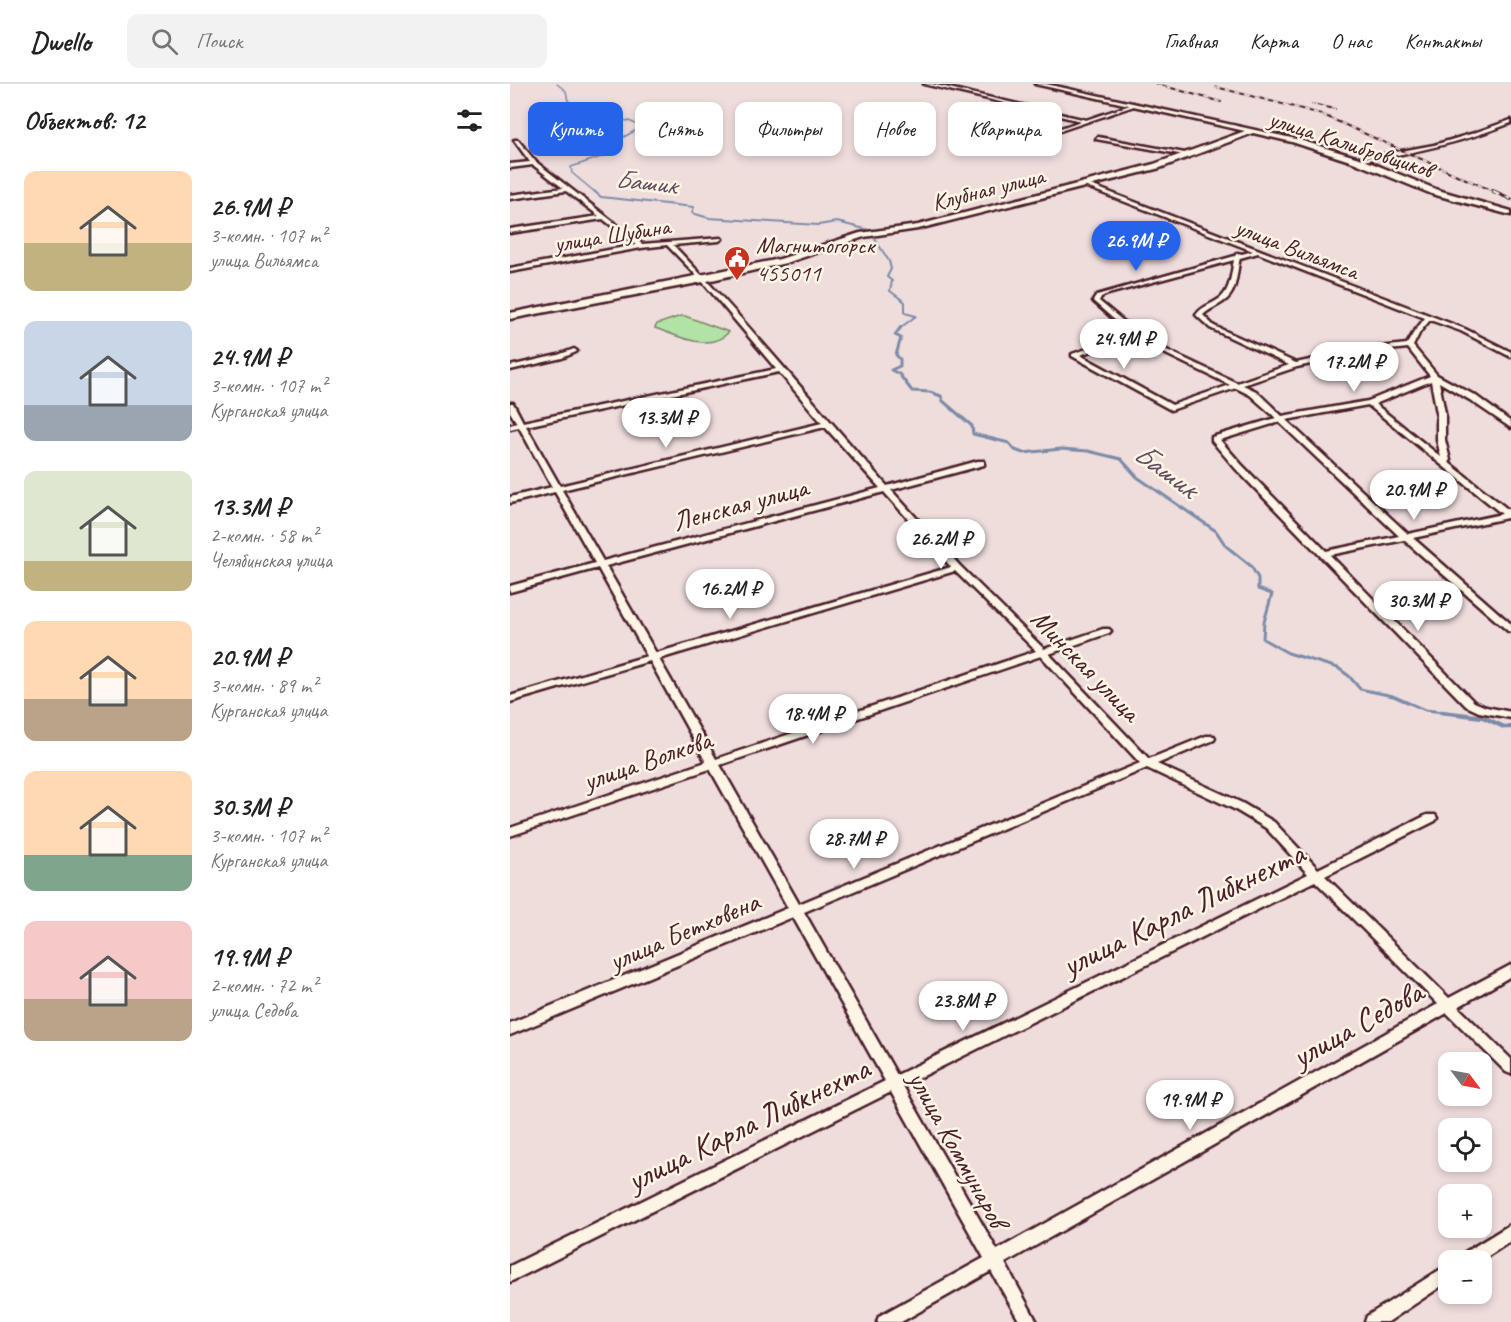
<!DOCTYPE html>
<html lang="ru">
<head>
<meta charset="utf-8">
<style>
  :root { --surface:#fff; --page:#f2f2f2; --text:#222; --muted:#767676; --line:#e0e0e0; --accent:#2563eb }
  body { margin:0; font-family:Caveat,sans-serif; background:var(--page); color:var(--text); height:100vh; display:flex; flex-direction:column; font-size:22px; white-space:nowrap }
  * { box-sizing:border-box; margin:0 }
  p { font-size:20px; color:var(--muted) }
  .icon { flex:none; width:33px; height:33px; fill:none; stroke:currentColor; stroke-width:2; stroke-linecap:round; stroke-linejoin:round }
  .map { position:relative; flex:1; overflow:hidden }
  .details { display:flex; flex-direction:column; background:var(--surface); width:510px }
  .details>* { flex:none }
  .banner { position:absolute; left:18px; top:18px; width:570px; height:54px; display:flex; gap:12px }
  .needle { width:39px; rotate:122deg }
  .tools { position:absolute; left:928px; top:968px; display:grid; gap:12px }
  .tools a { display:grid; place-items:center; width:54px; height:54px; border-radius:12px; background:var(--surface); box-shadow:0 3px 9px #0003; font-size:30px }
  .price { position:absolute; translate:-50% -51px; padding:0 14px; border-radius:21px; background:#fff; color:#222; font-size:20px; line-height:39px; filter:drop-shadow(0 2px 3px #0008) }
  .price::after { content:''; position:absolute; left:50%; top:36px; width:18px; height:14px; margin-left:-9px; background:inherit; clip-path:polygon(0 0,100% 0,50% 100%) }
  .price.active { background:var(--accent); color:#fff }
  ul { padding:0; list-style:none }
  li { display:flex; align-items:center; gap:18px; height:150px; padding:0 24px }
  li span { display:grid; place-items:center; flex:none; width:168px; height:120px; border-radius:12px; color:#555 }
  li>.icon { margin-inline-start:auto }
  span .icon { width:72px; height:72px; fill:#fffc; stroke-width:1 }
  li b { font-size:26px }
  h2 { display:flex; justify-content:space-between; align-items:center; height:72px; padding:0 24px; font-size:26px }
  .tag { padding:0 21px; border-radius:12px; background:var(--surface); box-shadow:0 3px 9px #0003; font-size:21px; line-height:54px }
  .tag.active { background:var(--accent); color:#fff }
  header { display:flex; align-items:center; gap:36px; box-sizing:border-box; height:84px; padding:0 30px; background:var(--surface); border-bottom:2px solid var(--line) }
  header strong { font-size:28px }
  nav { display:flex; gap:33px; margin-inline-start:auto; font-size:21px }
  .search { width:420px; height:54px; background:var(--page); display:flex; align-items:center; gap:15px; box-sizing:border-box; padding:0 21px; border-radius:12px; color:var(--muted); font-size:22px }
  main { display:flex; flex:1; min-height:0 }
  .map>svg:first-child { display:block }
  .green { fill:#b0e3a4; stroke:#7d8168; stroke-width:1.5 }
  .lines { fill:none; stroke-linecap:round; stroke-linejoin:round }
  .stream-far3 { stroke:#7c8ba8; stroke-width:1.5 }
  .stream-far2 { stroke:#7c8ba8; stroke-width:2 }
  .stream-far1 { stroke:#7c8ba8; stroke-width:3 }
  .stream { stroke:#7c8ba8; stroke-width:4.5 }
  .street-casing { stroke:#4a1f2b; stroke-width:5 }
  .secondary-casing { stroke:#4a1f2b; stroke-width:5 }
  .street { fill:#fcf5e5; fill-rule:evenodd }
  .secondary { fill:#fcf5e5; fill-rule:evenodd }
  .rail-far1-casing { stroke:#4a1f2b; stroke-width:2 }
  .rail-casing { stroke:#4a1f2b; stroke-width:4 }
  .rail-far1 { stroke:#fcf5e5; stroke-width:1.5; stroke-dasharray:5; stroke-linecap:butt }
  .rail { stroke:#fcf5e5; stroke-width:2; stroke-dasharray:7; stroke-linecap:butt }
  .labels { text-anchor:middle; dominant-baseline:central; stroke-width:5; stroke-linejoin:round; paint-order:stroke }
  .far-street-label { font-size:24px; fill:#4a1f2b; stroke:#fcf5e5 }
  .far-poi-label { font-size:24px; fill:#4a1f2b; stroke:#fcf5e5; text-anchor:start }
  .far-water-label { font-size:26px; font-style:italic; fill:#5f4c5f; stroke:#fcf5e5 }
  .street-label { font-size:28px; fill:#4a1f2b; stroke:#fcf5e5 }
  .water-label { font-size:30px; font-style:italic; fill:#5f4c5f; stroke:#fcf5e5 }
  .near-street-label { font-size:33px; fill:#4a1f2b; stroke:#fcf5e5 }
</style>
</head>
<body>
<header>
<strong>Dwello</strong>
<div class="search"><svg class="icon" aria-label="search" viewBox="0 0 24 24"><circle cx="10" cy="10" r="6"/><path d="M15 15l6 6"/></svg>Поиск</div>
<nav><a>Главная</a><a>Карта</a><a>О нас</a><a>Контакты</a></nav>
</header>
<main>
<section class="details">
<h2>Объектов: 12<svg class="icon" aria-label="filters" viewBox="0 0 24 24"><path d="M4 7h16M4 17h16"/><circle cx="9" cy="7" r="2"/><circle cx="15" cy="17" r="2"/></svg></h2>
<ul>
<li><span style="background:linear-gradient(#ffd9b3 60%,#c2b280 0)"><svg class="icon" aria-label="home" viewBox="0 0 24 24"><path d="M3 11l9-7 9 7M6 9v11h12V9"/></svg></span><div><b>26.9M ₽</b><p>3-комн. · 107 m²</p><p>улица Вильямса</p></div></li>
<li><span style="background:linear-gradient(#c9d6e8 70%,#9aa5b1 0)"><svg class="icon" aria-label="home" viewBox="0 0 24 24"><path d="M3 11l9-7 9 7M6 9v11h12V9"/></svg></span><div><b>24.9M ₽</b><p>3-комн. · 107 m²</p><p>Курганская улица</p></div></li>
<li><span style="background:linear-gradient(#dfe7d0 75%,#c2b280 0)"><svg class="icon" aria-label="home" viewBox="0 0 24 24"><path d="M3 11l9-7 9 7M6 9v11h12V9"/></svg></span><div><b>13.3M ₽</b><p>2-комн. · 58 m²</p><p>Челябинская улица</p></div></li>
<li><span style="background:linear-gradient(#ffd9b3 65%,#b9a48a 0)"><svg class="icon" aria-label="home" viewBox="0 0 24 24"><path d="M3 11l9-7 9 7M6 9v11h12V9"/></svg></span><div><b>20.9M ₽</b><p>3-комн. · 89 m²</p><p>Курганская улица</p></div></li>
<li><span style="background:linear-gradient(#ffd9b3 70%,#7fa58c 0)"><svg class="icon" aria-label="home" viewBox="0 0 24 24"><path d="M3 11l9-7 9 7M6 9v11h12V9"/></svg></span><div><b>30.3M ₽</b><p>3-комн. · 107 m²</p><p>Курганская улица</p></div></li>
<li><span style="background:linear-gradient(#f6c9c9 65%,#b9a48a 0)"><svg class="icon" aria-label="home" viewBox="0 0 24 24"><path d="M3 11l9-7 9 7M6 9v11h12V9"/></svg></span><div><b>19.9M ₽</b><p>2-комн. · 72 m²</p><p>улица Седова</p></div></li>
</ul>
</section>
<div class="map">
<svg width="1001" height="1238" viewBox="0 0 1001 1238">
  <rect width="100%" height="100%" fill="#efdddc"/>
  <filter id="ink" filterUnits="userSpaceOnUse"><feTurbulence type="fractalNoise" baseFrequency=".0167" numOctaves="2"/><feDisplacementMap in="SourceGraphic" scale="12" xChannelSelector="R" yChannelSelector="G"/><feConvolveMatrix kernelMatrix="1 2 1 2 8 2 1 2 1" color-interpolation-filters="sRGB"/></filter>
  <g filter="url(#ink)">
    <path class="green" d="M171,232H175L219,248C199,269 168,252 145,244L147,240Z"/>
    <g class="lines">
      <path class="stream-far3" d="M47,0L56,7L58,17L66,22L87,26L103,35L119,37L132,43L101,60L98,64L103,67L100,70L61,83L62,89L86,109"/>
      <g class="stream-far2">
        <path d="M84,107L91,113L184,123L182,129L199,134L308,141L327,138L359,146"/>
        <path d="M363,152L379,177L381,185L377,193L382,197L380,207L395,218V229L406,232L390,244"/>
      </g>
      <path class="stream-far1" d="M391,243L385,251L391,254L386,271L390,275V282L381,286L389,290L402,307L420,308L431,312L433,317L462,342L463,350L499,359L505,366L513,369L551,365L578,367L611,375L627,393L706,447L716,462L741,482L748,494V505L762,510L754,538L753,555L778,569L828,584L839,592L850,605L883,612L915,626L943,629"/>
      <path class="stream" d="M931,628L973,633L994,643H1001"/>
      <defs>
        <g id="street">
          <path d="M414,0H422L576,36L623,20L627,21L547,48L545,46L571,37Z"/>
          <path d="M1001,36V39C951,59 899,70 846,78L843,76L924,61L961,50Z"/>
          <path d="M588,53L680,70L682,71L680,72L586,55Z"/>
          <path d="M4,56H8L26,78L132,160L211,154L212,155L209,157L163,161C238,238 305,322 377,402L468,377H474V381L381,406L450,482L534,565L593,545H599L601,547L599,549L539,570L639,675L696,652H704L705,654L704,656L647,680L732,719L764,738L808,785L917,731H925L927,734L925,737L815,792L939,914L1001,881V892L948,923L1001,975V990L996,988L937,929L495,1179L527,1238H510L481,1187L391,1238H367L369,1232L474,1174L381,1008L0,1198V1182L375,997L283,833L0,951V939L278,824L200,685L0,752V744L196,678L140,577L0,618V612L137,572L88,484L0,508V502L85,479L45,408L0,419V413L42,403L9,343L0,345V341L7,339L0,328V319H3L13,338L266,285L191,196L157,161L131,164L0,188V184L126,161L93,135L0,149V145L89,132L56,107L0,115V111L53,104L23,81L0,84V80L20,78ZM269,288L312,339L50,402L16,342ZM315,343L370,404L93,477L52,406ZM374,408L441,483L146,569L96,482ZM445,487L526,567L206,675L149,575ZM531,572L630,679L289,820L210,681ZM637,684L724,725L756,744L798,790L387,991L294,828ZM805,797L928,920L487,1166L393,1002Z"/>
          <path d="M574,100H578L955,245L1001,268V273L999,272L951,247L920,236L910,248L903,262L927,291L966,312L1001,338V344L960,316L929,298L935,329V356L940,376L938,378L1001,428V436L997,434L903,454L1001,540V548L998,547L894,456L820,471L964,618L976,623L1001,628V634L969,628L956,622L725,384L702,357V353L766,334L740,311L726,304L661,326L562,272V270L621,250L584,218L583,217L587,211L725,172L727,169L732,170L743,167L574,102ZM748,169L915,234L904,248L897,260L851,265L786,279L704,242L693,231C699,225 706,223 713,218C728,209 726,189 730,174ZM724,176C721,189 721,207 709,215C701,221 692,222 686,231L700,244L779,281L727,299L631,254L624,246L589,217L591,213L598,210ZM624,253L627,256L720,301L662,321L570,271ZM898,264L920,292L858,317L772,332L746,307L733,301L787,283L851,269ZM921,297L927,329V356L931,373L865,320ZM858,321L992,430L898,450L776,336ZM769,338L889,452L816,467L731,380L710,356Z"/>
          <path d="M64,265L67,267L66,268L52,274L0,286V282L48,271Z"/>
          <path d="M1001,1140V1157L972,1176H950L952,1170Z"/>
          <path d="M939,1180V1197L878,1238H855L857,1232Z"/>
        </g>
        <path id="secondary" d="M525,0H536L786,55L849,74L928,106L1001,127V131L922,110L843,78L782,58L743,49L650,84L408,145L354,153L276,179L193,198L0,235V229L270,175L350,149L408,141L644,80L735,47Z"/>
      </defs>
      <use href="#street" class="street-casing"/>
      <use href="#secondary" class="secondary-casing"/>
      <use href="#street" class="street"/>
      <use href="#secondary" class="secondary"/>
      <defs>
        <g id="rail-far1">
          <path d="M647,0L711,18"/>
          <path d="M706,3L811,30L987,109"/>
          <path d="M802,20L825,25"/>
        </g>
        <path id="rail" d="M983,107L1001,115"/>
      </defs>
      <use href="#rail-far1" class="rail-far1-casing"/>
      <use href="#rail" class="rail-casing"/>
      <use href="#rail-far1" class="rail-far1"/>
      <use href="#rail" class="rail"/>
    </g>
  </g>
  <defs>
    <symbol id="civic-pin" viewBox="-11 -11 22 30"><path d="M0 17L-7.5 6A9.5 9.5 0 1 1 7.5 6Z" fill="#c8321e" stroke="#fcf5e5"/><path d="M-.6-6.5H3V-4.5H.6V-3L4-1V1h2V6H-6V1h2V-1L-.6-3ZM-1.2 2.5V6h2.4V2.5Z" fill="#fff"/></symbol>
  </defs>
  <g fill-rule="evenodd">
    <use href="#civic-pin" x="212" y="160" width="30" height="40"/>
  </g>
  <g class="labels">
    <g class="far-street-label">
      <text transform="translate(841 60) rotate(18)">улица Калибровщиков</text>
      <text transform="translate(478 105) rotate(-14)">Клубная улица</text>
      <text transform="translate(102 151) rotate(-9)">улица Шубина</text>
      <text transform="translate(787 165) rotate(21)">улица Вильямса</text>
    </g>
    <g class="far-poi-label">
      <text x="246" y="161">Магнитогорск<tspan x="246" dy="28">455011</tspan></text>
    </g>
    <g class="far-water-label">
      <text transform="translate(136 98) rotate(6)">Башик</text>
    </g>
    <g class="street-label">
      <text transform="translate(230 420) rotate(-15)">Ленская улица</text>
      <text transform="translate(576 581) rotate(46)">Минская улица</text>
      <text transform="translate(137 676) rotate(-19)">улица Волкова</text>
      <text transform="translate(174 847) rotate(-23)">улица Бетховена</text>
      <text transform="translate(448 1065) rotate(61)">улица Коммунаров</text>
    </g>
    <g class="water-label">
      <text transform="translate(656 386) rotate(36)">Башик</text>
    </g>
    <g class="near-street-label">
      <text transform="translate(673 825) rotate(-26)">улица Карла Либкнехта</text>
      <text transform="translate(847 940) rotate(-29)">улица Седова</text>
      <text transform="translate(238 1040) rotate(-26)">улица Карла Либкнехта</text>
    </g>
  </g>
</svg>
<div class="tools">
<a><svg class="needle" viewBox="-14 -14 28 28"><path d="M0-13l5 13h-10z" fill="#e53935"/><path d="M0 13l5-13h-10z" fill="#767676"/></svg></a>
<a><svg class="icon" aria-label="locate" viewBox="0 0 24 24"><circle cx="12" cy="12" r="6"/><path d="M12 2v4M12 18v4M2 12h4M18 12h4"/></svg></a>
<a>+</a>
<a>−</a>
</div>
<b class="price active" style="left:626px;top:188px">26.9M ₽</b>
<b class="price" style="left:614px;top:286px">24.9M ₽</b>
<b class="price" style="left:844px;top:309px">17.2M ₽</b>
<b class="price" style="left:156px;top:365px">13.3M ₽</b>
<b class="price" style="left:904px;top:437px">20.9M ₽</b>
<b class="price" style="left:431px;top:486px">26.2M ₽</b>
<b class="price" style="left:220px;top:536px">16.2M ₽</b>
<b class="price" style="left:908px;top:548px">30.3M ₽</b>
<b class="price" style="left:303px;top:661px">18.4M ₽</b>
<b class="price" style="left:344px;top:786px">28.7M ₽</b>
<b class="price" style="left:453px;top:948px">23.8M ₽</b>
<b class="price" style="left:680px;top:1047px">19.9M ₽</b>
<div class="banner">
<a class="tag active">Купить</a>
<a class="tag">Снять</a>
<a class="tag">Фильтры</a>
<a class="tag">Новое</a>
<a class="tag">Квартира</a>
</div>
</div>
</main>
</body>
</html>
